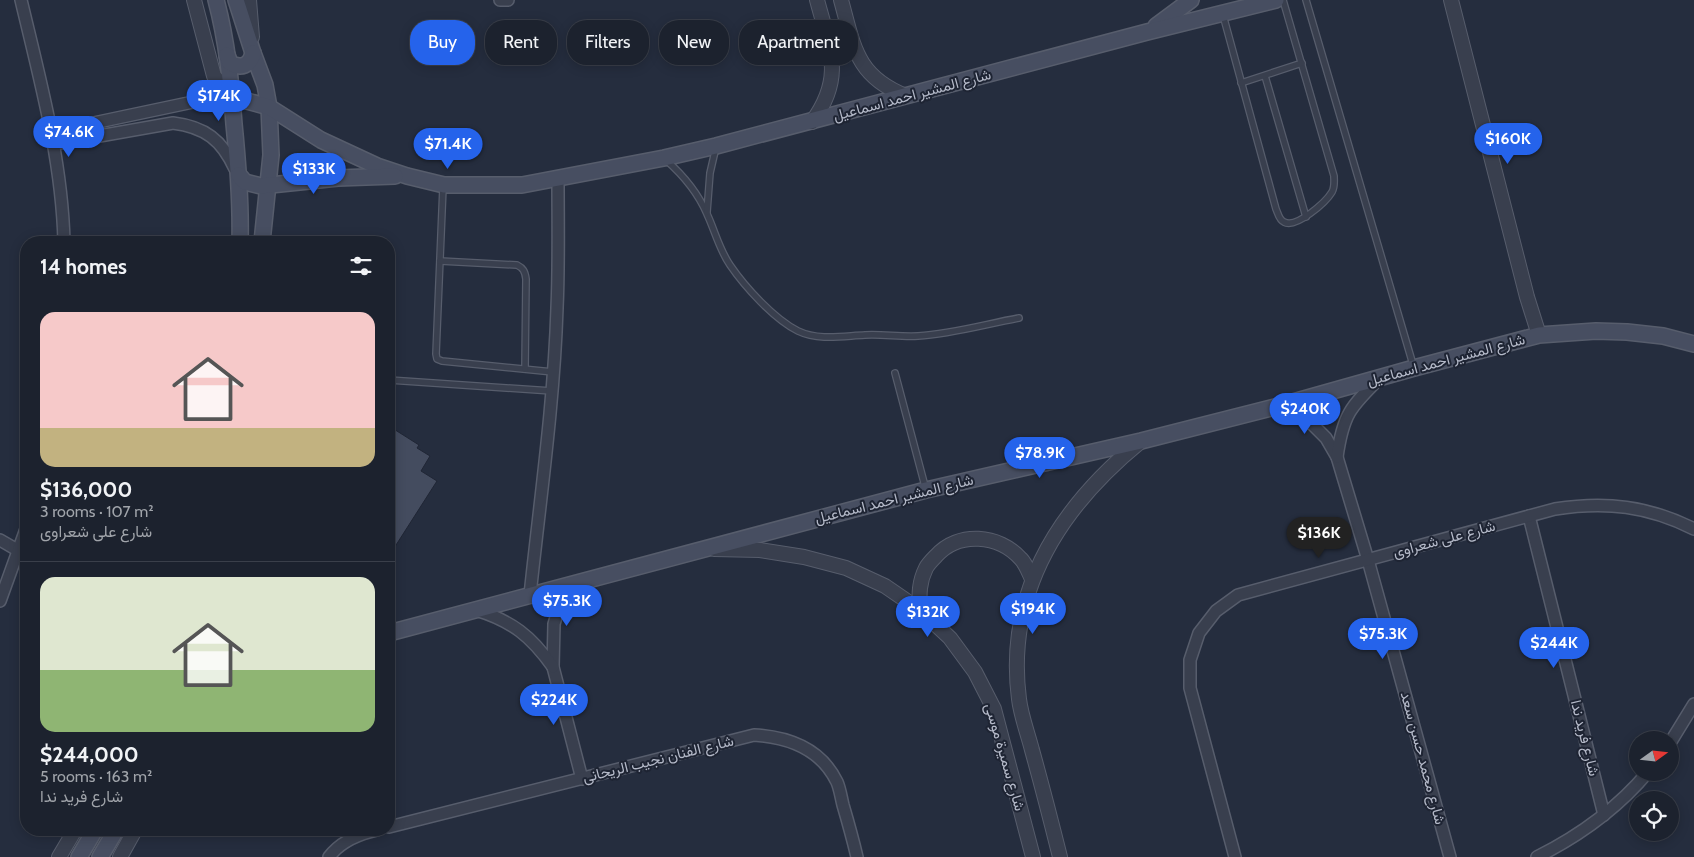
<!DOCTYPE html>
<html lang="en">
<head>
<meta charset="utf-8">
<style>
  :root { --surface:#1c222e; --page:#252a36; --text:#f1f3f6; --muted:#a0a4aa; --line:#3a3f4a; --accent:#2563eb }
  body { margin:0; font-family:Cabin,Vazirmatn,sans-serif; background:var(--page); color:var(--text); height:100vh; display:flex; flex-direction:column; font-size:19px; white-space:nowrap }
  * { box-sizing:border-box; margin:0 }
  p { font-size:16px; color:var(--muted) }
  .icon { flex:none; width:28px; height:28px; fill:none; stroke:currentColor; stroke-width:2; stroke-linecap:round; stroke-linejoin:round }
  .map { position:relative; flex:1; overflow:hidden }
  .side { position:absolute; left:20px; top:236px; width:375px; height:600px; display:flex; flex-direction:column; background:var(--surface); border-radius:20px; box-shadow:0 2px 12px #0003,0 0 0 1px var(--line) }
  .side>* { flex:none }
  .top-card { position:absolute; left:410px; top:20px; width:475px; height:45px; display:flex; gap:10px }
  .needle { width:32px; rotate:75deg }
  .controls { position:absolute; left:1629px; top:731px; display:grid; gap:10px }
  .controls a { display:grid; place-items:center; width:50px; height:50px; border-radius:50%; background:var(--surface); box-shadow:0 2px 12px #0003,0 0 0 1px var(--line); font-size:25px }
  .price { position:absolute; translate:-50% -42px; padding:0 11px; border-radius:18px; background:var(--accent); color:#fff; font-size:16px; line-height:32px; filter:drop-shadow(0 1px 2px #0008) }
  .price::after { content:''; position:absolute; left:50%; top:30px; width:15px; height:11px; margin-left:-8px; background:inherit; clip-path:polygon(0 0,100% 0,50% 100%) }
  .price.active { background:#222; color:#fff }
  ul { padding:0; list-style:none }
  li { display:grid; align-content:center; gap:10px; height:265px; padding:0 20px }
  li+li { border-top:1px solid var(--line) }
  li span { display:grid; place-items:center; height:155px; border-radius:15px; color:#555 }
  li>.icon { margin-inline-start:auto }
  span .icon { width:90px; height:90px; fill:#fffc; stroke-width:1 }
  li b { font-size:21px }
  h2 { display:flex; justify-content:space-between; align-items:center; height:60px; padding:0 20px; font-size:21px }
  .chip { padding:0 18px; border-radius:20px; background:var(--surface); box-shadow:0 2px 12px #0003,0 0 0 1px var(--line); font-size:18px; line-height:45px }
  .chip.active { background:var(--accent); color:#fff }
  .map>svg:first-child { display:block }
  .building { fill:#444c5f; stroke:#202635 }
  .lines { fill:none; stroke-linecap:round; stroke-linejoin:round }
  .service-casing { stroke:#575d6c; stroke-width:8 }
  .minor-casing { stroke:#575d6c; stroke-width:14 }
  .tertiary-casing { stroke:#575d6c; stroke-width:16 }
  .secondary-casing { stroke:#575d6c; stroke-width:18 }
  .service { stroke:#393f4e; stroke-width:5.5 }
  .minor { stroke:#393f4e; stroke-width:11 }
  .tertiary { stroke:#393f4e; stroke-width:14 }
  .secondary { stroke:#474e61; stroke-width:15 }
  .labels { text-anchor:middle; dominant-baseline:central; stroke-width:4; stroke-linejoin:round; paint-order:stroke }
  .street-label { font-size:15px; fill:#b5bac9; stroke:#1e2433 }
</style>
</head>
<body>
<div class="map">
<svg width="1694" height="857" viewBox="0 0 1694 857">
  <rect width="100%" height="100%" fill="#252d3e"/>
  <path class="building" d="M389,426L419,445L417,448L430,456L421,471L437,481L389,556Z"/>
  <g class="lines">
    <defs>
      <g id="service">
        <path d="M1306,0L1414,368"/>
        <path d="M1223,15L1276,209C1278,213 1279,220 1284,222C1296,229 1326,202 1332,192C1335,187 1334,181 1334,176L1283,0"/>
        <path d="M1265,76L1306,217"/>
        <path d="M1241,83L1302,63"/>
        <path d="M666,160C683,175 698,193 707,214C715,231 719,249 730,265C745,287 774,319 798,331C819,341 843,336 865,335C883,334 900,337 918,336C952,334 986,324 1019,318"/>
        <path d="M443,187L436,354L437,359L442,361L553,372"/>
        <path d="M707,212L710,173L716,147"/>
        <path d="M440,261L517,265C523,268 525,271 526,279L525,369"/>
        <path d="M895,373L926,490"/>
        <path d="M389,380L552,391"/>
      </g>
      <g id="minor">
        <path d="M21,0C40,80 62,160 64,242"/>
        <path d="M500,0H508"/>
        <path d="M51,132L193,102L232,97"/>
        <path d="M54,144L173,123C205,127 222,140 235,169"/>
        <path d="M1279,406L1297,413L1313,425L1326,438L1337,457L1368,560L1450,857"/>
        <path d="M1337,457C1343,415 1350,407 1380,378"/>
        <path d="M1529,516L1604,815"/>
        <path d="M0,540L19,551"/>
        <path d="M568,585L560,604L554,624L553,667L582,779"/>
        <path d="M530,595C540,500 554,404 557,308C559,265 558,222 558,179"/>
        <path d="M0,601L26,529"/>
        <path d="M476,610C512,621 531,636 553,667"/>
        <path d="M1670,743L1694,704"/>
        <path d="M389,827L754,735C788,737 821,749 837,782C840,789 841,797 843,805C848,822 853,840 857,857"/>
        <path d="M329,857C340,842 359,834 377,830"/>
        <path d="M1235,857L1190,688V660L1199,633L1216,611L1238,595L1555,509C1606,501 1648,506 1694,529"/>
        <path d="M1537,857C1579,836 1617,809 1648,772"/>
      </g>
      <g id="tertiary">
        <path d="M194,0L214,76L232,97"/>
        <path d="M249,0L252,37"/>
        <path d="M841,0C854,47 856,76 906,96"/>
        <path d="M1451,0L1527,297L1539,335"/>
        <path d="M812,122C845,77 830,49 817,0"/>
        <path d="M714,549L760,550L804,557L846,568L885,586L920,610L950,638L975,672L994,709L1033,857"/>
        <path d="M920,610C919,594 919,582 926,568C928,564 932,560 936,556C958,531 999,534 1021,559C1026,564 1029,573 1032,579"/>
        <path d="M59,857L75,830"/>
        <path d="M120,857L135,830"/>
        <path d="M1060,857C1051,821 1042,786 1032,750C1028,734 1021,716 1019,699C1005,591 1060,507 1141,441"/>
      </g>
      <g id="secondary">
        <path d="M216,0C227,41 231,83 234,124C238,164 241,203 240,242"/>
        <path d="M236,0L253,53L265,85L269,107L271,155L262,242"/>
        <path d="M1156,26L1191,0"/>
        <path d="M227,55L230,63C241,69 250,66 253,53"/>
        <path d="M232,97L269,107L321,140L377,166L407,176L444,185H522L664,158L716,146L1147,32L1276,0"/>
        <path d="M239,175L245,182L261,186L338,178L395,176"/>
        <path d="M389,633L926,490L1141,441L1279,406L1414,368L1539,335L1596,331L1627,332L1663,336L1694,344"/>
        <path d="M79,857L95,830"/>
        <path d="M100,857L116,830"/>
      </g>
    </defs>
    <use href="#service" class="service-casing"/>
    <use href="#minor" class="minor-casing"/>
    <use href="#tertiary" class="tertiary-casing"/>
    <use href="#secondary" class="secondary-casing"/>
    <use href="#service" class="service"/>
    <use href="#minor" class="minor"/>
    <use href="#tertiary" class="tertiary"/>
    <use href="#secondary" class="secondary"/>
  </g>
  <g class="labels">
    <g class="street-label">
      <text transform="translate(912 95) rotate(-15)">شارع المشير احمد اسماعيل</text>
      <text transform="translate(1446 360) rotate(-15)">شارع المشير احمد اسماعيل</text>
      <text transform="translate(894 499) rotate(-14)">شارع المشير احمد اسماعيل</text>
      <text transform="translate(1444 539) rotate(-15)">شارع على شعراوى</text>
      <text transform="translate(1585 738) rotate(76)">شارع فريد ندا</text>
      <text transform="translate(1005 757) rotate(74)">شارع سميرة موسى</text>
      <text transform="translate(1423 758) rotate(75)">شارع محمد حسن سعد</text>
      <text transform="translate(658 759) rotate(-14)">شارع الفنان نجيب الريحانى</text>
    </g>
  </g>
</svg>
<div class="controls">
<a><svg class="needle" viewBox="-14 -14 28 28"><path d="M0-13l5 13h-10z" fill="#e53935"/><path d="M0 13l5-13h-10z" fill="#a0a4aa"/></svg></a>
<a><svg class="icon" aria-label="locate" viewBox="0 0 24 24"><circle cx="12" cy="12" r="6"/><path d="M12 2v4M12 18v4M2 12h4M18 12h4"/></svg></a>
</div>
<b class="price" style="left:219px;top:122px">$174K</b>
<b class="price" style="left:69px;top:158px">$74.6K</b>
<b class="price" style="left:1508px;top:165px">$160K</b>
<b class="price" style="left:448px;top:170px">$71.4K</b>
<b class="price" style="left:314px;top:195px">$133K</b>
<b class="price" style="left:1305px;top:435px">$240K</b>
<b class="price" style="left:1040px;top:479px">$78.9K</b>
<b class="price active" style="left:1319px;top:559px">$136K</b>
<b class="price" style="left:567px;top:627px">$75.3K</b>
<b class="price" style="left:1033px;top:635px">$194K</b>
<b class="price" style="left:928px;top:638px">$132K</b>
<b class="price" style="left:1383px;top:660px">$75.3K</b>
<b class="price" style="left:1554px;top:669px">$244K</b>
<b class="price" style="left:554px;top:726px">$224K</b>
<div class="top-card">
<a class="chip active">Buy</a>
<a class="chip">Rent</a>
<a class="chip">Filters</a>
<a class="chip">New</a>
<a class="chip">Apartment</a>
</div>
<section class="side">
<h2>14 homes<svg class="icon" aria-label="filters" viewBox="0 0 24 24"><path d="M4 7h16M4 17h16"/><circle cx="9" cy="7" r="2"/><circle cx="15" cy="17" r="2"/></svg></h2>
<ul>
<li><span style="background:linear-gradient(#f6c9c9 75%,#c2b280 0)"><svg class="icon" aria-label="home" viewBox="0 0 24 24"><path d="M3 11l9-7 9 7M6 9v11h12V9"/></svg></span><div><b>$136,000</b><p>3 rooms · 107 m²</p><p>شارع على شعراوى</p></div></li>
<li><span style="background:linear-gradient(#dfe7d0 60%,#8fb573 0)"><svg class="icon" aria-label="home" viewBox="0 0 24 24"><path d="M3 11l9-7 9 7M6 9v11h12V9"/></svg></span><div><b>$244,000</b><p>5 rooms · 163 m²</p><p>شارع فريد ندا</p></div></li>
</ul>
</section>
</div>
</body>
</html>
